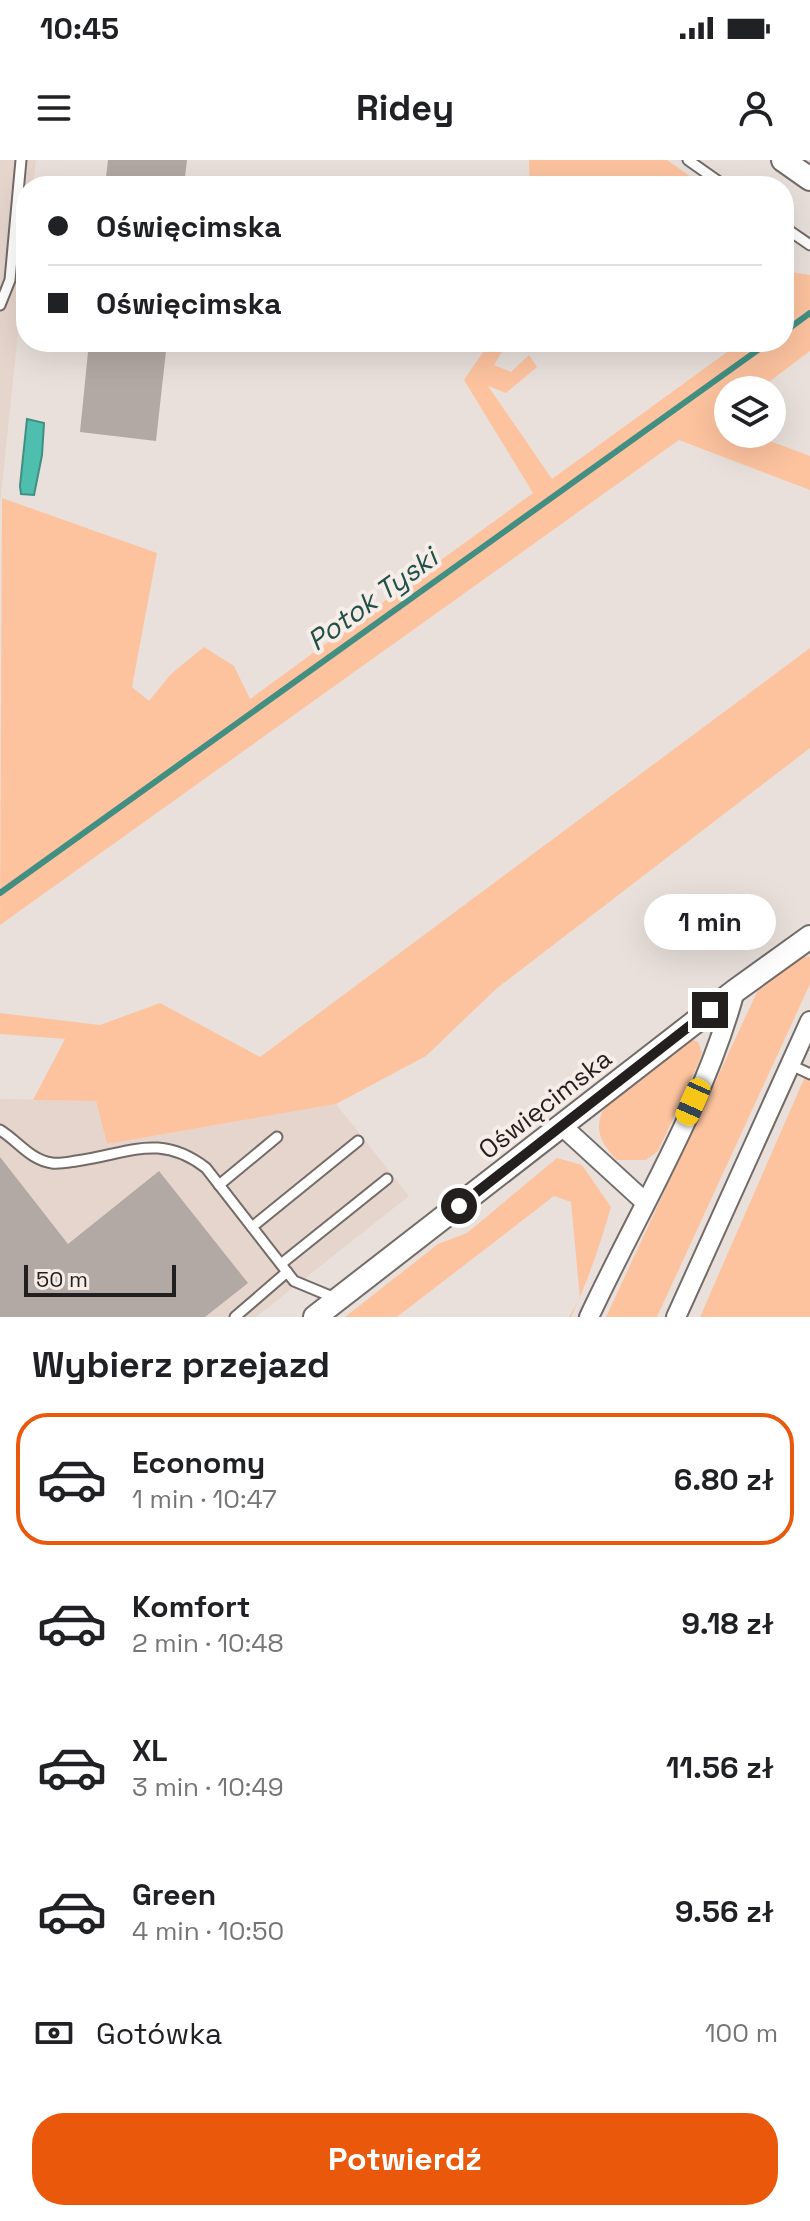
<!DOCTYPE html>
<html lang="pl">
<meta charset="utf-8">
<style>
body{margin:0;font-family:"Space Grotesk",sans-serif;background:#f2f2f2;color:#202124;height:100vh;display:flex;flex-direction:column;font-size:30px;white-space:nowrap}
*{box-sizing:border-box;margin:0}
p{font-size:26px;color:#757577}
.icon{flex:none;width:44px;height:44px;fill:none;stroke:currentColor;stroke-width:2;stroke-linecap:round;stroke-linejoin:round}
.map{position:relative;height:1157px;overflow:hidden}
.drawer{display:flex;flex-direction:column;background:#fff;flex:1}
.drawer>*{flex:none}
.hud{position:absolute;left:16px;top:16px;width:778px;height:176px;border-radius:32px;box-shadow:0 8px 32px #0002;display:grid;align-content:center;height:176px;padding:0 32px;background:#fff}
.controls{position:absolute;left:714px;top:216px;display:grid;gap:16px}
.controls a{display:grid;place-items:center;width:72px;height:72px;border-radius:50%;background:#fff;box-shadow:0 8px 32px #0002;font-size:40px}
.scale{position:absolute;left:24px;bottom:20px;width:152px;box-sizing:border-box;padding-left:8px;border:4px solid #231f1e;border-top:0;font-size:22px;line-height:28px;white-space:nowrap;color:#231f1e;-webkit-text-stroke:6px #f6ede8;paint-order:stroke}
.end{position:absolute;width:36px;height:36px;margin:-18px;border:10px solid #231f1e;background:#fff;box-shadow:0 0 0 4px #fff}
.from{border-radius:50%}
.bubble{position:absolute;height:56px;border-radius:28px;background:#fff;box-shadow:0 8px 32px #0002;font-size:26px;font-weight:700;line-height:56px;text-align:center}
.car{position:absolute;width:24px;height:48px;margin:-24px -12px;border-radius:10px;box-shadow:0 0 6px 2px #0007;background:linear-gradient(#f5c518 24%,#345 0 40%,#f5c518 0 76%,#345 0 86%,#f5c518 0)}
.hud b{display:flex;align-items:center;gap:28px;height:76px;font-size:30px}
.hud b+b{border-top:2px solid #e0e0e0}
.hud i{width:20px;height:20px;background:#202124}
ul{padding:0;list-style:none}
li{display:flex;align-items:center;gap:24px;height:132px;margin:0 16px 12px;padding:0 16px;border:4px solid transparent;border-radius:32px}
li div{flex:1}
li b{display:block;font-size:30px}
li em{font-style:normal;font-weight:700}
li.on{border-color:#ea580c}
li>.icon{width:72px;height:72px;stroke-width:1.5}
h2{padding:0 32px;font-size:36px;line-height:96px}
.pay{display:flex;align-items:center;gap:20px;height:88px;padding:0 32px;font-size:30px}
.pay p{margin-inline-start:auto}
.action{display:flex;gap:16px;margin-top:auto;padding:16px 32px}
.action a{flex:1;height:92px;border-radius:32px;background:#ea580c;color:#fff;font-size:32px;font-weight:700;line-height:92px;text-align:center}
.status{display:flex;justify-content:space-between;align-items:center;height:56px;padding:0 40px;background:#fff;direction:ltr}
.status svg{height:22px;fill:currentColor}
header{display:flex;justify-content:space-between;align-items:center;height:104px;padding:0 32px;background:#fff;font-size:36px;font-weight:700}
.map>svg:first-child{display:block}
</style>
<div class="status"><b>10:45</b><svg viewBox="0 0 49 12"><path d="M0 12V9h3v3zM5 12V6h3v6zM10 12V3h3v9zM15 12V0h3v12zM26 1h20v11H26zM47 4h2v5h-2z"/></svg></div>
<header><svg class="icon" aria-label="menu" viewBox="0 0 24 24"><path d="M4 6h16M4 12h16M4 18h16"/></svg>Ridey<svg class="icon" aria-label="person" viewBox="0 0 24 24"><circle cx="12" cy="8" r="4"/><path d="M4 21q1-7 8-7t8 7"/></svg></header>
<div class="map">
<svg width="810" height="1157" viewBox="0 0 810 1157">
<rect width="100%" height="100%" fill="#e9e0db"/>
<g fill="#e6d5cc">
<path d="M0,0H36L33,26H26V96L0,345Z"/>
<path d="M0,939L96,941L107,984L336,944L409,1036L256,1157H0Z"/>
</g>
<g fill="#fdc39f">
<path d="M529,0H667L704,26H530Z"/>
<path d="M784,88L790,112L810,115V191L758,230H728V253L717,262L728,266V274H751L810,296V330L679,280L0,765L2,338L157,393L132,527L149,541L171,514L204,487L234,506L250,539L533,333L464,220L490,182H508L494,205L511,212L529,195L537,207L506,233L488,226L552,319L741,182H784Z"/>
<path d="M810,488V588L496,829L426,896L336,944L107,984L96,941L33,940L65,879L0,874V853L100,865L160,843L260,897Z"/>
<path d="M802,796L810,797V824L657,1157H606L757,832Z"/>
<path d="M693,880L698,882L702,892L699,902L658,991L646,1000H617C601,983 593,970 604,948L684,884Z"/>
<path d="M810,905V1157H700Z"/>
<path d="M557,998L582,1005L611,1047C600,1085 588,1121 571,1157H569L580,1138L571,1042L554,1036L397,1157H345L438,1084L467,1073Z"/>
</g>
<path fill="#4ebfae" stroke="#418f83" stroke-width="2" d="M27,259L44,263L42,295L34,335L21,334L20,326Z"/>
<g fill="none" stroke-linecap="round" stroke-linejoin="round">
<g stroke="#418f83" stroke-width="6">
<path d="M784,172L810,153"/>
<path d="M0,733L769,182"/>
</g>
</g>
<g fill="#b2a9a4">
<path d="M108,0H187L184,26H105Z"/>
<path d="M89,182H167L156,281L80,272Z"/>
<path d="M0,997L68,1084L159,1011L248,1123L205,1157H0Z"/>
</g>
<g fill="none" stroke-linecap="round" stroke-linejoin="round">
<defs>
<g id="service">
<path d="M688,0L725,26"/>
<path d="M784,67L810,85"/>
<path d="M0,145L10,120L21,0"/>
<path d="M791,905L810,914"/>
<path d="M0,970C18,981 30,1000 52,1003C59,1004 69,1002 76,1001C129,994 159,972 206,1008L294,1121L335,1138"/>
<path d="M219,1025L277,977"/>
<path d="M252,1067L358,981"/>
<path d="M281,1104L387,1019"/>
<path d="M235,1157L287,1112"/>
</g>
<g id="minor">
<path d="M562,966L645,1042"/>
<path d="M589,1157C639,1050 704,945 735,831"/>
<path d="M676,1157L810,861"/>
</g>
<g id="tertiary">
<path d="M783,0L810,19"/>
<path d="M315,1157L735,831L810,777"/>
</g>
</defs>
<use href="#service" stroke="#736b67" stroke-width="13"/>
<use href="#minor" stroke="#736b67" stroke-width="22"/>
<use href="#tertiary" stroke="#736b67" stroke-width="26"/>
<use href="#service" stroke="#fff" stroke-width="9"/>
<use href="#minor" stroke="#fff" stroke-width="18"/>
<use href="#tertiary" stroke="#fff" stroke-width="22"/>
</g>
<g fill="none" stroke-linecap="round" stroke-linejoin="round">
<path stroke="#231f1e" stroke-width="10" d="M459,1046L710,850"/>
</g>
<g text-anchor="middle" dominant-baseline="central" stroke-width="8" stroke-linejoin="round" paint-order="stroke">
<g font-size="26" fill="#231f1e" stroke="#f6ede8">
<text transform="translate(545 944) rotate(-38)">Oświęcimska</text>
</g>
<g font-size="28" font-style="italic" fill="#205049" stroke="#f6ede8">
<text transform="translate(372 439) rotate(-36)">Potok Tyski</text>
</g>
</g>
</svg>
<div class="controls">
<a><svg class="icon" aria-label="layers" viewBox="0 0 24 24"><path d="M12 4l9 5-9 5-9-5zM3 14l9 5 9-5"/></svg></a>
</div>
<div class="scale">50 m</div>
<i class="end from" style="left:459px;top:1046px"></i>
<i class="end" style="left:710px;top:850px"></i>
<div class="bubble" style="left:644px;top:734px;width:132px">1 min</div>
<i class="car" style="left:693px;top:942px;rotate:204deg"></i>
<div class="hud">
<b><i class="from"></i>Oświęcimska</b>
<b><i></i>Oświęcimska</b>
</div>
</div>
<section class="drawer">
<h2>Wybierz przejazd</h2>
<ul>
<li class="on"><svg class="icon" aria-label="car" viewBox="0 0 24 24"><path d="M5 17H2v-5l4-1 3-4h7l3 4 3 1v5h-3M9 17h6M6 11h13"/><circle cx="7" cy="17" r="2"/><circle cx="17" cy="17" r="2"/></svg><div><b>Economy</b><p>1 min · 10:47</p></div><em>6.80 zł</em></li>
<li><svg class="icon" aria-label="car" viewBox="0 0 24 24"><path d="M5 17H2v-5l4-1 3-4h7l3 4 3 1v5h-3M9 17h6M6 11h13"/><circle cx="7" cy="17" r="2"/><circle cx="17" cy="17" r="2"/></svg><div><b>Komfort</b><p>2 min · 10:48</p></div><em>9.18 zł</em></li>
<li><svg class="icon" aria-label="car" viewBox="0 0 24 24"><path d="M5 17H2v-5l4-1 3-4h7l3 4 3 1v5h-3M9 17h6M6 11h13"/><circle cx="7" cy="17" r="2"/><circle cx="17" cy="17" r="2"/></svg><div><b>XL</b><p>3 min · 10:49</p></div><em>11.56 zł</em></li>
<li><svg class="icon" aria-label="car" viewBox="0 0 24 24"><path d="M5 17H2v-5l4-1 3-4h7l3 4 3 1v5h-3M9 17h6M6 11h13"/><circle cx="7" cy="17" r="2"/><circle cx="17" cy="17" r="2"/></svg><div><b>Green</b><p>4 min · 10:50</p></div><em>9.56 zł</em></li>
</ul>
<div class="pay"><svg class="icon" aria-label="cash" viewBox="0 0 24 24"><path d="M3 7h18v10H3z"/><circle cx="12" cy="12" r="2"/></svg>Gotówka<p>100 m</p></div>
<div class="action"><a>Potwierdź</a></div>
</section>
